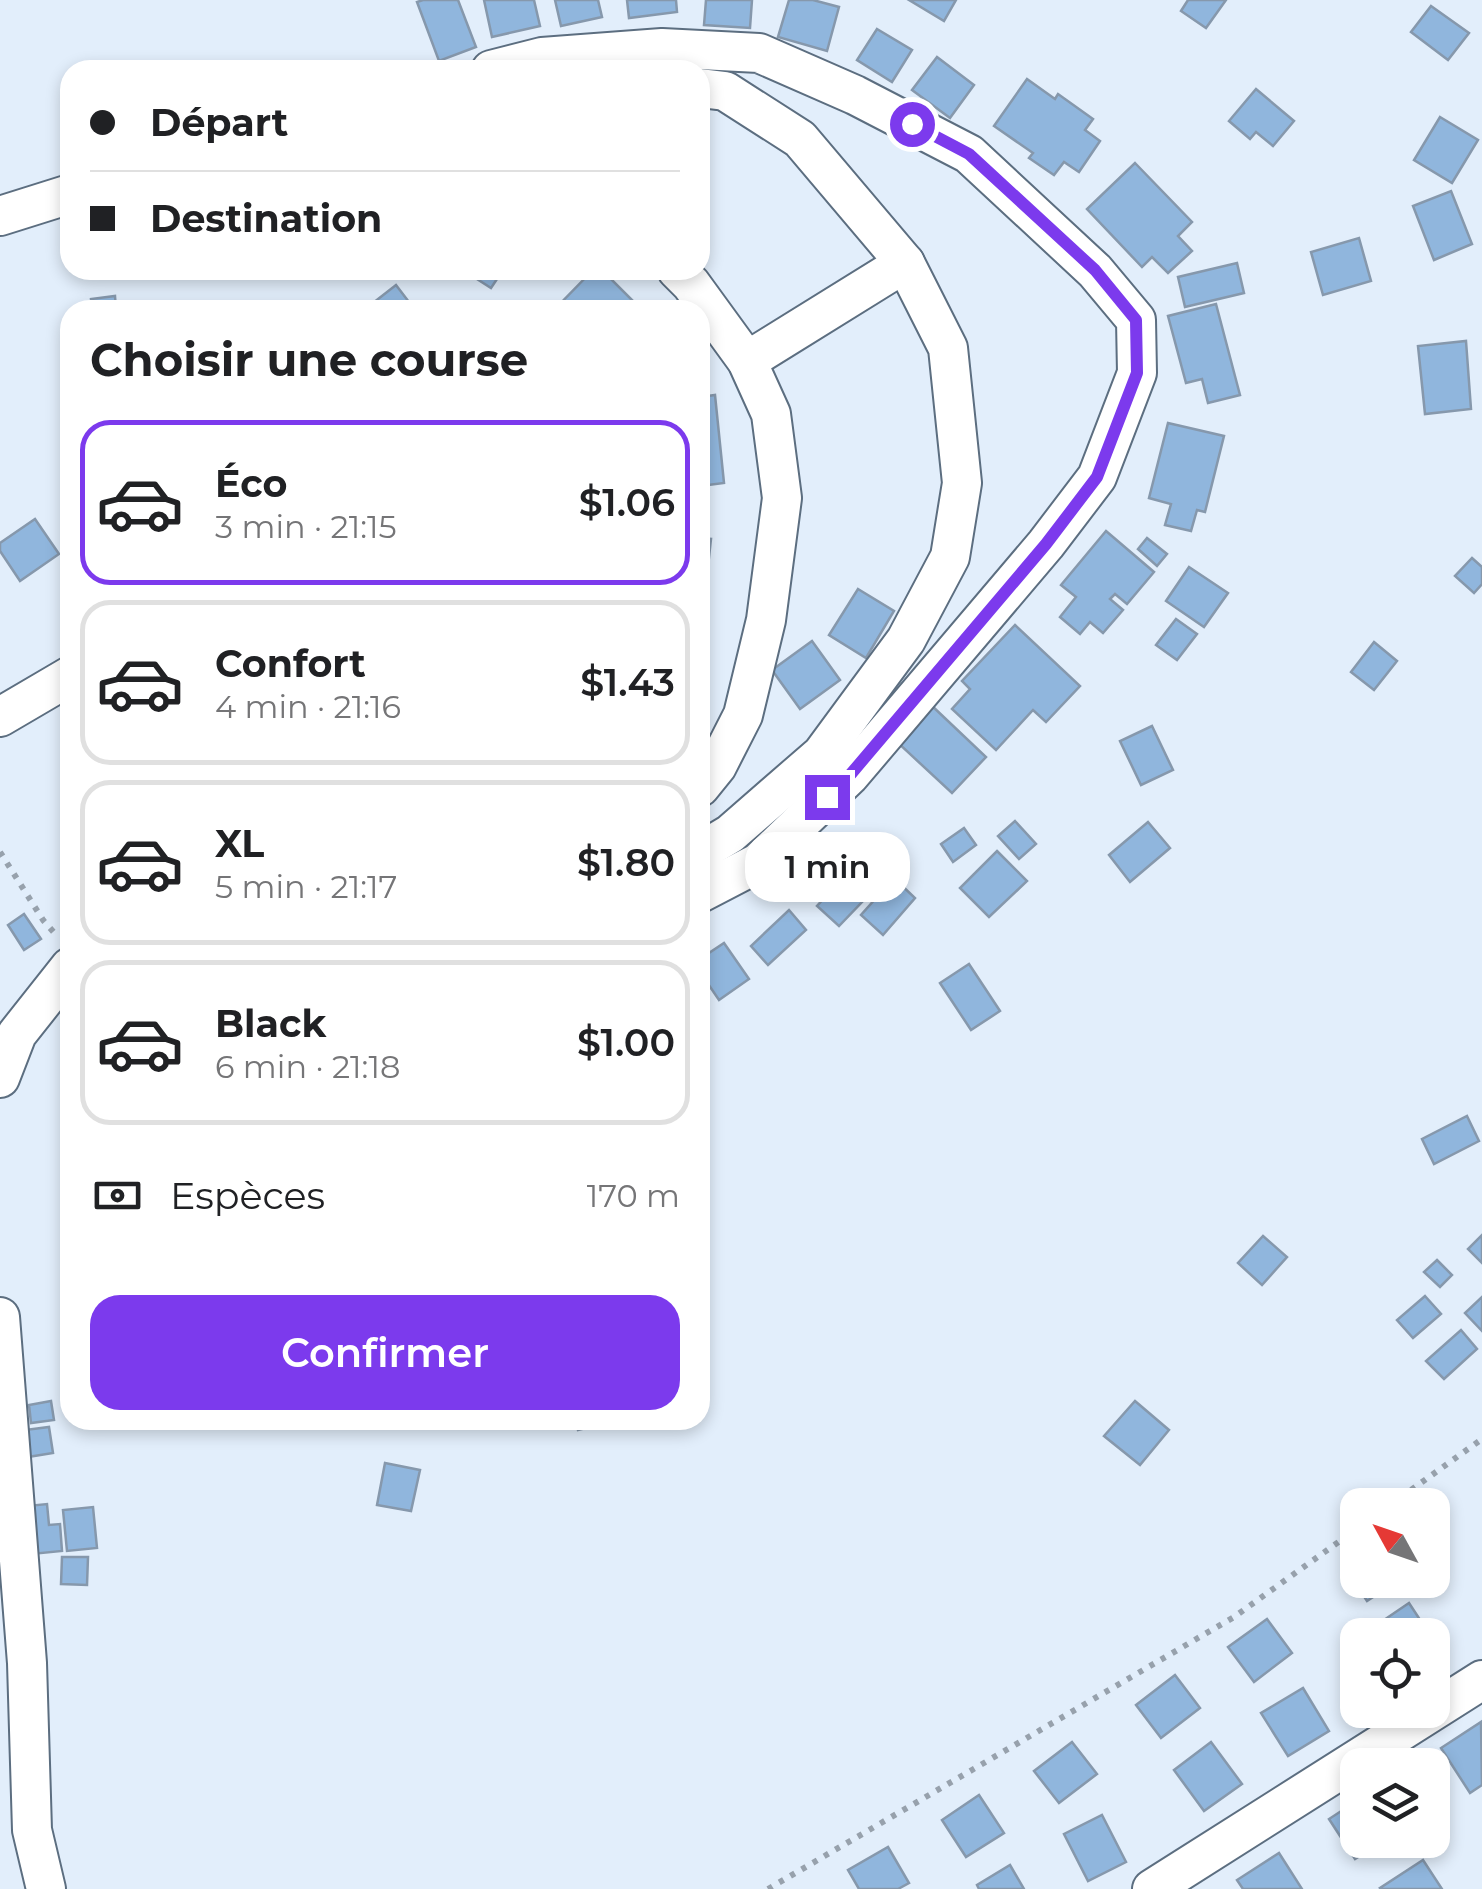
<!DOCTYPE html>
<html lang="fr">
<meta charset="utf-8">
<style>
body{margin:0;font-family:Montserrat,sans-serif;background:#f6f6f6;color:#202124;height:100vh;display:flex;flex-direction:column;font-size:38px;white-space:nowrap}
*{box-sizing:border-box;margin:0}
p{font-size:32px;color:#757577}
.icon{flex:none;width:55px;height:55px;fill:none;stroke:currentColor;stroke-width:2;stroke-linecap:round;stroke-linejoin:round}
.map{position:relative;flex:1;overflow:hidden}
.panel{position:absolute;left:60px;top:300px;width:650px;height:1130px;display:flex;flex-direction:column;background:#fff;border-radius:30px;box-shadow:0 5px 15px #0003}
.panel>*{flex:none}
.hud{position:absolute;left:60px;top:60px;width:650px;height:220px;border-radius:30px;box-shadow:0 5px 15px #0003;display:grid;align-content:center;height:220px;padding:0 30px;background:#fff}
.needle{width:65px;rotate:310deg}
.controls{position:absolute;left:1340px;top:1488px;display:grid;gap:20px}
.controls a{display:grid;place-items:center;width:110px;height:110px;border-radius:20px;background:#fff;box-shadow:0 5px 15px #0003;font-size:50px}
.end{position:absolute;width:45px;height:45px;margin:-22px;border:12px solid #7c3aed;background:#fff;box-shadow:0 0 0 5px #fff}
.from{border-radius:50%}
.bubble{position:absolute;height:70px;border-radius:30px;background:#fff;box-shadow:0 5px 15px #0003;font-size:32px;font-weight:600;line-height:70px;text-align:center}
.hud b{display:flex;align-items:center;gap:35px;height:95px;font-size:38px}
.hud b+b{border-top:2px solid #e0e0e0}
.hud i{width:25px;height:25px;background:#202124}
ul{padding:0;list-style:none}
li{display:flex;align-items:center;gap:30px;height:165px;margin:0 20px 15px;padding:0 10px;border:5px solid #e0e0e0;border-radius:30px}
li div{flex:1}
li b{display:block;font-size:38px}
li em{font-style:normal;font-weight:600}
li.current{border-color:#7c3aed}
li>.icon{width:90px;height:90px;stroke-width:1.5}
h2{padding:0 30px;font-size:45px;line-height:120px}
.pay{display:flex;align-items:center;gap:25px;height:110px;padding:0 30px;font-size:38px}
.pay p{margin-inline-start:auto}
.button{display:flex;gap:20px;margin-top:auto;padding:20px 30px}
.button a{flex:1;height:115px;border-radius:30px;background:#7c3aed;color:#fff;font-size:40px;font-weight:600;line-height:115px;text-align:center}
.map>svg:first-child{display:block}
</style>
<div class="map">
<svg width="1482" height="1889" viewBox="0 0 1482 1889">
<rect width="100%" height="100%" fill="#e2eefb"/>
<g fill="#90b6dd" stroke="#8698ac" stroke-width="2.5">
<path d="M423,0H458L476,47L439,61L417,2Z"/>
<path d="M484,0H534L540,26L492,37Z"/>
<path d="M555,0H598L602,17L561,26Z"/>
<path d="M627,0H676L677,12L629,18Z"/>
<path d="M706,0H752L750,28L704,25Z"/>
<path d="M789,0H813L839,7L827,51L778,37Z"/>
<path d="M909,0H956L944,21Z"/>
<path d="M1188,0H1226L1206,28L1181,11Z"/>
<path d="M1431,6L1469,33L1448,60L1411,32Z"/>
<path d="M877,29L912,50L892,82L857,60Z"/>
<path d="M937,57L974,85L950,118L912,90Z"/>
<path d="M1027,79L1055,99L1058,94L1093,119L1085,130L1100,141L1079,172L1064,162L1054,175L1029,158L1033,153L994,126Z"/>
<path d="M1256,89L1294,121L1273,146L1256,132L1250,139L1229,121Z"/>
<path d="M1440,117L1478,140L1452,183L1414,160Z"/>
<path d="M1135,163L1192,222L1178,236L1192,251L1168,273L1152,257L1142,267L1087,209Z"/>
<path d="M1451,191L1472,244L1434,260L1413,206Z"/>
<path d="M1359,238L1371,281L1323,295L1311,252Z"/>
<path d="M1237,263L1244,293L1185,307L1178,277Z"/>
<path d="M463,270H503L491,288Z"/>
<path d="M593,270H602L642,310H556L555,309Z"/>
<path d="M396,285L415,310H364Z"/>
<path d="M115,296L116,310H92L91,299Z"/>
<path d="M1216,304L1240,395L1208,403L1202,379L1186,383L1168,316Z"/>
<path d="M1466,341L1471,409L1425,414L1418,346Z"/>
<path d="M715,395L724,483L700,486V397Z"/>
<path d="M1168,423L1224,436L1205,512L1197,510L1191,531L1165,525L1171,504L1149,498Z"/>
<path d="M35,519L59,554L20,581L0,551V543Z"/>
<path d="M1106,531L1154,572L1127,604L1115,594L1110,599L1123,610L1103,633L1090,622L1080,634L1060,617L1076,597L1061,585Z"/>
<path d="M700,538L711,539L706,585H700Z"/>
<path d="M1147,538L1167,554L1157,566L1138,549Z"/>
<path d="M1472,558L1482,567V584L1474,593L1455,576Z"/>
<path d="M1189,567L1228,593L1204,627L1166,601Z"/>
<path d="M858,589L894,611L866,658L829,635Z"/>
<path d="M1176,619L1197,634L1177,660L1156,645Z"/>
<path d="M1015,625L1080,686L1046,722L1033,710L996,750L952,709L970,689L962,681Z"/>
<path d="M812,641L840,680L800,709L772,670Z"/>
<path d="M1374,642L1397,661L1374,690L1351,672Z"/>
<path d="M930,704L986,757L952,793L896,741Z"/>
<path d="M1152,726L1173,770L1141,785L1120,741Z"/>
<path d="M1015,821L1036,844L1019,859L998,836Z"/>
<path d="M1148,822L1170,848L1130,882L1109,855Z"/>
<path d="M964,828L976,845L953,862L941,844Z"/>
<path d="M997,851L1027,881L989,917L960,888Z"/>
<path d="M894,878L915,898L883,935L861,915Z"/>
<path d="M840,881L862,902L839,926L817,906Z"/>
<path d="M789,910L806,930L768,965L751,946Z"/>
<path d="M24,914L41,939L24,950L8,925Z"/>
<path d="M724,943L749,979L719,1000L700,972V959Z"/>
<path d="M969,964L1000,1011L971,1030L940,983Z"/>
<path d="M1467,1116L1479,1141L1434,1164L1422,1139Z"/>
<path d="M1482,1235V1263L1468,1249Z"/>
<path d="M1263,1236L1287,1257L1262,1285L1238,1263Z"/>
<path d="M1437,1260L1452,1275L1440,1287L1424,1272Z"/>
<path d="M1425,1296L1441,1314L1413,1338L1397,1320Z"/>
<path d="M1482,1297V1331L1465,1313Z"/>
<path d="M1461,1330L1477,1349L1444,1379L1426,1361Z"/>
<path d="M51,1401L54,1420L31,1423L29,1405Z"/>
<path d="M1135,1401L1169,1430L1140,1465L1104,1436Z"/>
<path d="M576,1420H601L602,1424L578,1430Z"/>
<path d="M49,1427L53,1453L28,1457L25,1430Z"/>
<path d="M385,1463L420,1470L411,1511L377,1505Z"/>
<path d="M47,1504L49,1525L60,1524L62,1551L22,1555L17,1507Z"/>
<path d="M93,1507L97,1548L67,1551L63,1510Z"/>
<path d="M62,1557H88L87,1585L61,1584Z"/>
<path d="M1358,1562V1580H1399L1367,1601L1346,1569Z"/>
<path d="M1409,1603L1430,1635H1386L1378,1624Z"/>
<path d="M1267,1619L1292,1653L1254,1682L1228,1647Z"/>
<path d="M1175,1675L1200,1708L1161,1738L1136,1705Z"/>
<path d="M1303,1688L1329,1731L1288,1756L1261,1713Z"/>
<path d="M1481,1722L1482,1785L1470,1793L1441,1748Z"/>
<path d="M1072,1742L1097,1774L1059,1803L1034,1771Z"/>
<path d="M1211,1742L1242,1784L1204,1811L1174,1770Z"/>
<path d="M979,1795L1004,1833L966,1857L942,1820Z"/>
<path d="M1358,1800V1840H1385L1355,1859L1329,1819Z"/>
<path d="M1102,1815L1126,1862L1088,1881L1064,1834Z"/>
<path d="M888,1847L909,1883L898,1889H859L848,1870Z"/>
<path d="M1279,1853L1302,1889H1243L1237,1880Z"/>
<path d="M1423,1860L1442,1889H1381L1380,1888Z"/>
<path d="M1010,1865L1024,1889H979L977,1885Z"/>
</g>
<g fill="none" stroke-linecap="round" stroke-linejoin="round">
<defs>
<g id="minor">
<path d="M491,70L542,57L662,48L759,53L855,95L969,154L1095,271L1136,320L1137,373L1097,477L1046,544L850,775L758,863L700,893"/>
<path d="M700,88L725,91L800,139L905,263L948,348L962,483L950,557L906,640L822,754L730,834L700,852"/>
<path d="M0,216L70,194"/>
<path d="M677,270L691,284L747,361L771,414L782,498L766,620L743,715L717,766L700,787"/>
<path d="M747,361L905,263"/>
<path d="M0,717L70,676"/>
<path d="M0,1078L17,1034L70,967"/>
<path d="M0,1317L27,1663L32,1830L46,1889"/>
<path d="M1152,1889L1482,1680"/>
</g>
</defs>
<use href="#minor" stroke="#5c6e80" stroke-width="42"/>
<g stroke="#97a1ac" stroke-width="6" stroke-dasharray="5 8" stroke-linecap="butt">
<path d="M0,852L43,920L58,937"/>
<path d="M1390,1505L1482,1439"/>
<path d="M768,1889L1234,1617L1358,1528"/>
</g>
<use href="#minor" stroke="#fff" stroke-width="38"/>
</g>
<g fill="none" stroke-linecap="round" stroke-linejoin="round">
<path stroke="#7c3aed" stroke-width="12" d="M827,797L850,775L1046,544L1097,477L1137,373L1136,320L1095,270L969,154L912,124"/>
</g>
</svg>
<div class="controls">
<a><svg class="needle" viewBox="-14 -14 28 28"><path d="M0-13l5 13h-10z" fill="#e53935"/><path d="M0 13l5-13h-10z" fill="#757577"/></svg></a>
<a><svg class="icon" aria-label="locate" viewBox="0 0 24 24"><circle cx="12" cy="12" r="6"/><path d="M12 2v4M12 18v4M2 12h4M18 12h4"/></svg></a>
<a><svg class="icon" aria-label="layers" viewBox="0 0 24 24"><path d="M12 4l9 5-9 5-9-5zM3 14l9 5 9-5"/></svg></a>
</div>
<i class="end from" style="left:912px;top:124px"></i>
<i class="end" style="left:827px;top:797px"></i>
<div class="bubble" style="left:745px;top:832px;width:165px">1 min</div>
<div class="hud">
<b><i class="from"></i>Départ</b>
<b><i></i>Destination</b>
</div>
<section class="panel">
<h2>Choisir une course</h2>
<ul>
<li class="current"><svg class="icon" aria-label="car" viewBox="0 0 24 24"><path d="M5 17H2v-5l4-1 3-4h7l3 4 3 1v5h-3M9 17h6M6 11h13"/><circle cx="7" cy="17" r="2"/><circle cx="17" cy="17" r="2"/></svg><div><b>Éco</b><p>3 min · 21:15</p></div><em>$1.06</em></li>
<li><svg class="icon" aria-label="car" viewBox="0 0 24 24"><path d="M5 17H2v-5l4-1 3-4h7l3 4 3 1v5h-3M9 17h6M6 11h13"/><circle cx="7" cy="17" r="2"/><circle cx="17" cy="17" r="2"/></svg><div><b>Confort</b><p>4 min · 21:16</p></div><em>$1.43</em></li>
<li><svg class="icon" aria-label="car" viewBox="0 0 24 24"><path d="M5 17H2v-5l4-1 3-4h7l3 4 3 1v5h-3M9 17h6M6 11h13"/><circle cx="7" cy="17" r="2"/><circle cx="17" cy="17" r="2"/></svg><div><b>XL</b><p>5 min · 21:17</p></div><em>$1.80</em></li>
<li><svg class="icon" aria-label="car" viewBox="0 0 24 24"><path d="M5 17H2v-5l4-1 3-4h7l3 4 3 1v5h-3M9 17h6M6 11h13"/><circle cx="7" cy="17" r="2"/><circle cx="17" cy="17" r="2"/></svg><div><b>Black</b><p>6 min · 21:18</p></div><em>$1.00</em></li>
</ul>
<div class="pay"><svg class="icon" aria-label="cash" viewBox="0 0 24 24"><path d="M3 7h18v10H3z"/><circle cx="12" cy="12" r="2"/></svg>Espèces<p>170 m</p></div>
<div class="button"><a>Confirmer</a></div>
</section>
</div>
